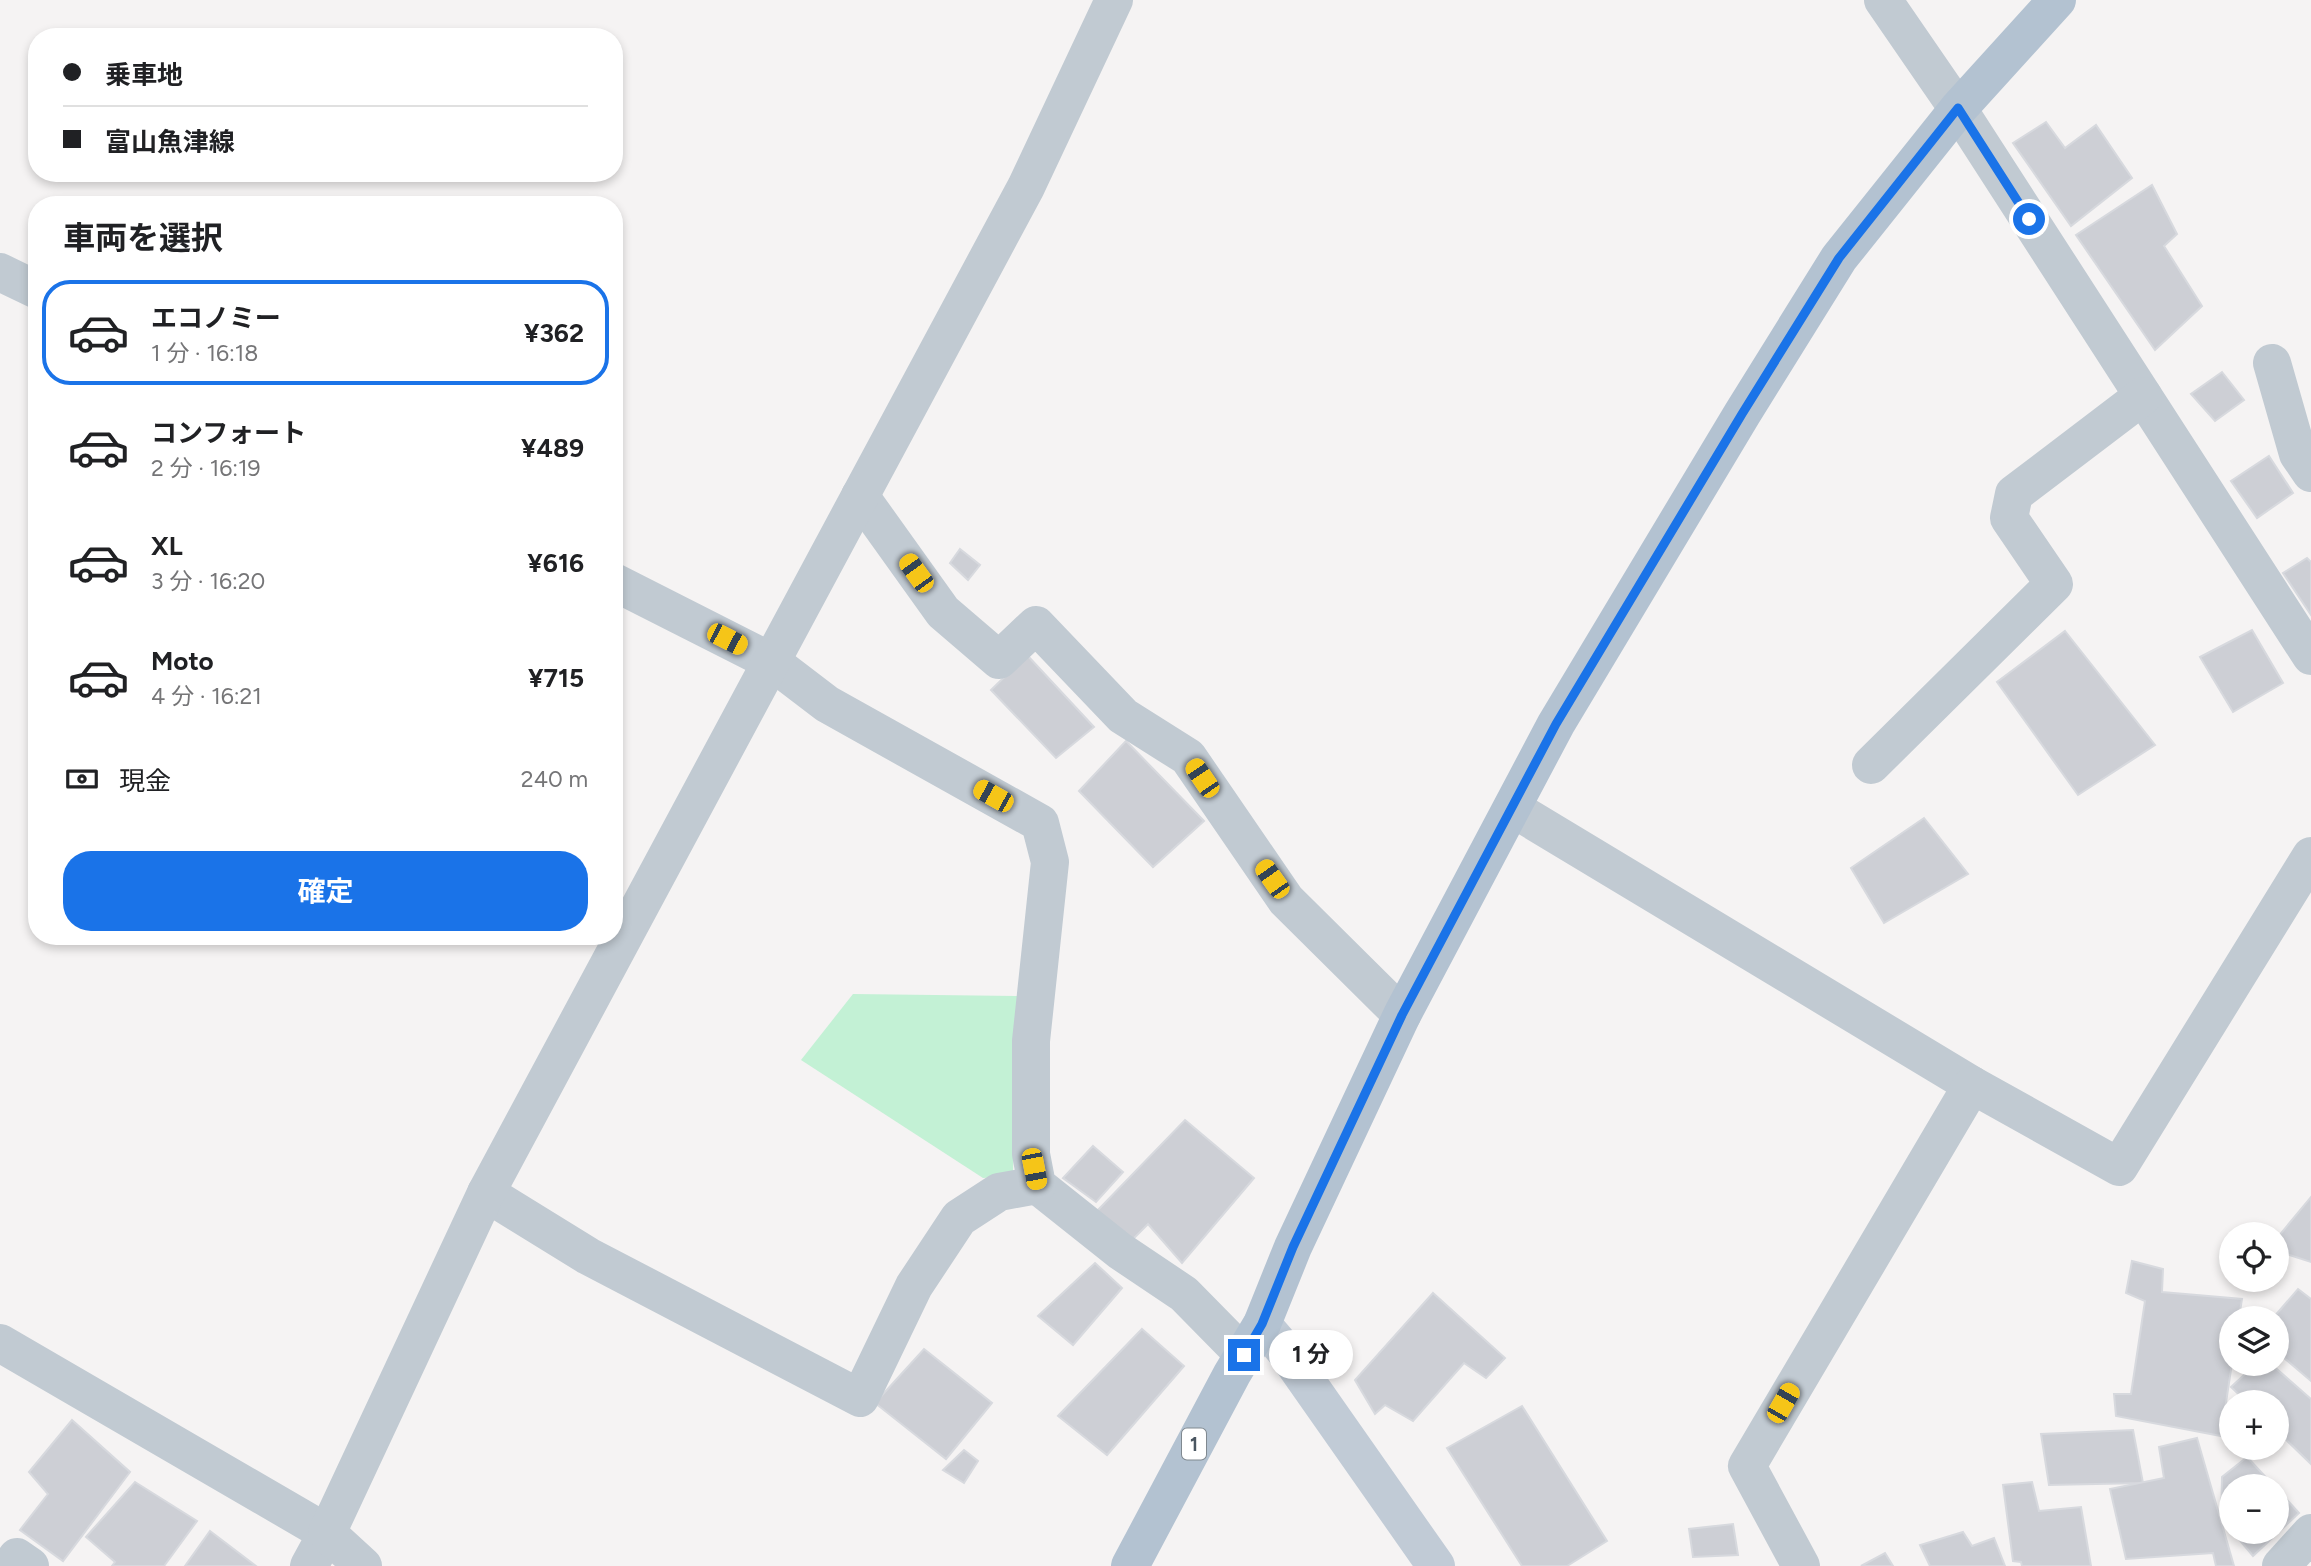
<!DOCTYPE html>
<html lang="ja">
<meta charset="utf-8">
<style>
body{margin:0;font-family:Figtree,"Noto Sans JP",sans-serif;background:#f6f6f6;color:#202124;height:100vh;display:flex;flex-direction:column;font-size:26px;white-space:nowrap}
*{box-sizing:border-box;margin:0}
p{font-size:23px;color:#757577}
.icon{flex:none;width:38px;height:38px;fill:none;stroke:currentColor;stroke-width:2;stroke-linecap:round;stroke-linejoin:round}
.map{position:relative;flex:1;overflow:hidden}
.details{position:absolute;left:28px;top:196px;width:595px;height:749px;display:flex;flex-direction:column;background:#fff;border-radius:28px;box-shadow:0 4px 10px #0003}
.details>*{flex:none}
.guide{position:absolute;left:28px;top:28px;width:595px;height:154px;border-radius:28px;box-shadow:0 4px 10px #0003;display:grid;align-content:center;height:154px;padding:0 35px;background:#fff}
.fabs{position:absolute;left:2219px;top:1222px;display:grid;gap:14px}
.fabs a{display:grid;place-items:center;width:70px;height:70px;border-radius:50%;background:#fff;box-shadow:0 4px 10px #0003;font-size:35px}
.end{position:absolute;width:32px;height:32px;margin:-16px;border:9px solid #1a73e8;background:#fff;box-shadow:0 0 0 4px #fff}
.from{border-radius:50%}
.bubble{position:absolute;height:49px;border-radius:24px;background:#fff;box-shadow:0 4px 10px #0003;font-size:23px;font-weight:700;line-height:49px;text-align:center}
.car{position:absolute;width:21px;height:42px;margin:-21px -10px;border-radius:9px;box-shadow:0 0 5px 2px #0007;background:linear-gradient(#f5c518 24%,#345 0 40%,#f5c518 0 76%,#345 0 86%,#f5c518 0)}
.guide b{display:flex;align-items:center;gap:24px;height:66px;font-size:26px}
.guide b+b{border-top:2px solid #e0e0e0}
.guide i{width:18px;height:18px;background:#202124}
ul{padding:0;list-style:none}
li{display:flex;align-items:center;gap:21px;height:105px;margin:0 14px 10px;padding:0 21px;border:4px solid transparent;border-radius:28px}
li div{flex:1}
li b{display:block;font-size:26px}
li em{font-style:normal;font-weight:700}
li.current{border-color:#1a73e8}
li>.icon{width:63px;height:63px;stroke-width:1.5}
h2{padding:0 35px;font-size:32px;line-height:84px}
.pay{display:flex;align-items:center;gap:18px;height:77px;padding:0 35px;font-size:26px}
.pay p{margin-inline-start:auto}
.primary-button{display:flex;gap:14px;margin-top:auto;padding:14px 35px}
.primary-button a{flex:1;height:80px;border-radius:28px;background:#1a73e8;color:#fff;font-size:28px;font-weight:700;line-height:80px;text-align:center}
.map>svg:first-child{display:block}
</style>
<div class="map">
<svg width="2311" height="1566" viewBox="0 0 2311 1566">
<rect width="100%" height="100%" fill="#f5f3f3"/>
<path fill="#c3f1d5" d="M853,994L1017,996L1013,1176L983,1178L801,1060Z"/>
<g fill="#cdcfd5" stroke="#d7d9de" stroke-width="2">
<path d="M2046,122L2065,148L2096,125L2132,178L2071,226L2013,143Z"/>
<path d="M2152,185L2177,234L2164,246L2202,306L2155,350L2076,235Z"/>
<path d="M2222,372L2244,400L2215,421L2191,394Z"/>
<path d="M2269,456L2293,493L2257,518L2231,481Z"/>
<path d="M960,549L980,565L968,580L950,563Z"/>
<path d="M2307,558L2311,562V615L2283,573Z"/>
<path d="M2252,630L2283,683L2233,712L2200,657Z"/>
<path d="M2065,631L2155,745L2078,795L1997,682Z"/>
<path d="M1027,655L1094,727L1056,758L991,690Z"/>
<path d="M1126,741L1204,821L1153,867L1079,791Z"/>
<path d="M1924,818L1968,874L1884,923L1851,868Z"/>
<path d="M1185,1120L1254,1178L1182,1263L1148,1224L1129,1243L1097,1211Z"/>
<path d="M1093,1146L1123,1172L1096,1202L1063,1178Z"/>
<path d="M2311,1197V1262L2277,1251V1238Z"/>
<path d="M2132,1261L2163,1269L2162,1292L2242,1299L2239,1318H2231L2232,1363L2221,1436L2116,1416L2114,1394H2131L2145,1301L2126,1293Z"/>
<path d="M1095,1263L1122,1288L1073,1345L1038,1316Z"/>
<path d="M2298,1289L2311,1299V1381L2277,1352V1318H2273Z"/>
<path d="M1433,1293L1505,1358L1486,1378L1464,1363L1413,1421L1385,1405L1375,1414L1355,1380Z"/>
<path d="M1142,1329L1184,1366L1107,1455L1058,1416Z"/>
<path d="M924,1349L992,1403L946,1459L875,1403Z"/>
<path d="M2257,1363H2270L2311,1399V1464L2277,1431V1402H2247L2231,1387Z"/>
<path d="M1522,1406L1607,1541L1567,1566H1522L1447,1448Z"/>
<path d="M72,1420L130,1472L63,1561L20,1530L48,1494L29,1472Z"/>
<path d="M2133,1430L2143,1483L2049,1485L2041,1434Z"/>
<path d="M2197,1438L2234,1566H2216L2213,1553L2126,1559L2110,1489L2164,1478L2159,1447Z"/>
<path d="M964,1450L978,1461L964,1483L943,1470Z"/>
<path d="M2247,1457L2274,1486H2231V1530L2221,1518L2222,1477Z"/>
<path d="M135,1482L197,1521L164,1566H112L115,1562L86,1537Z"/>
<path d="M2032,1482L2039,1511L2081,1507L2091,1566H2022L2021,1562L2013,1561L2003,1485Z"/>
<path d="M2277,1489L2299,1513L2253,1556L2232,1531H2277Z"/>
<path d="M1733,1524L1738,1555L1693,1557L1689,1529Z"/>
<path d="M210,1531L256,1566H185Z"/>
<path d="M1963,1532L1972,1546L1994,1538L2005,1566H1930L1920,1545Z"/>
<path d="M1885,1553L1893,1566H1861Z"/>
</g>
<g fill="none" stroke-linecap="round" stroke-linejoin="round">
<g stroke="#c1cad2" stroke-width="38">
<path d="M1883,0L1958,109L2311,656"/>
<path d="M0,272L37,290"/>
<path d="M2272,363L2298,454L2311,473"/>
<path d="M860,496L943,612L999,660L1036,625L1123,716L1188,757L1286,900L1402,1015"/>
<path d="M614,582L772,662L827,704L1040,823L1050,862L1031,1041V1154L1037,1185L1120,1251L1184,1294L1244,1355"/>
<path d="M1871,765L2054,584L2009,518L2014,494L2143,396"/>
<path d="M1512,808L1972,1085"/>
<path d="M486,1193L588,1256L860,1398L914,1286L959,1218L999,1192L1037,1185"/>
<path d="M0,1343L327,1533L309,1566"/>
<path d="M10,1566L17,1557L30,1566"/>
<path d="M363,1566L327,1533L486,1193L1026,187L1114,0"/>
<path d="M1801,1566L1747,1466L1972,1085L2119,1167L2311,856"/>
<path d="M2281,1566L2311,1533"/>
</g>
<path stroke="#c1cbd6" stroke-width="38" d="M1262,1324L1286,1352L1436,1566"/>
<path stroke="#b3c2d1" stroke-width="38" d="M1130,1566L1232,1374L1262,1324L1293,1247L1402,1015L1556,724L1742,414L1839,258L1958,109L2057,0"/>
</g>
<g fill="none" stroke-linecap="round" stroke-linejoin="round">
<path stroke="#1a73e8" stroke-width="9" d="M1244,1355L1262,1324L1293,1247L1402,1015L1556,724L1742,414L1839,258L1958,108L2029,219"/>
</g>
<g text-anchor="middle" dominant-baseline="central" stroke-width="5" stroke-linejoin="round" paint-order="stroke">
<rect fill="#fff" stroke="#808990" stroke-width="2" x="1182" y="1428.5" width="24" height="31" rx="5"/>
<g font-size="19" font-weight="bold" fill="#4a5661">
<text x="1194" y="1444">1</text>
</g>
</g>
</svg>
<div class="fabs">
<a><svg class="icon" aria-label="locate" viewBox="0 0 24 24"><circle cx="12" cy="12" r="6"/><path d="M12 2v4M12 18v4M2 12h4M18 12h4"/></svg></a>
<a><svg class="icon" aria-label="layers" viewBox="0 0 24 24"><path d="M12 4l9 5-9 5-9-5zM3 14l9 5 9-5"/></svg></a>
<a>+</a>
<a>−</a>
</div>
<i class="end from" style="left:2029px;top:219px"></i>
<i class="end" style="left:1244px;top:1355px"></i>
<div class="bubble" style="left:1269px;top:1330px;width:84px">1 分</div>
<i class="car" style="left:916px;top:573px;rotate:324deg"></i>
<i class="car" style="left:727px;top:639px;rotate:117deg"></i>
<i class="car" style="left:1202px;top:778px;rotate:326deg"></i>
<i class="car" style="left:993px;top:796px;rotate:299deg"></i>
<i class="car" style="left:1272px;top:879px;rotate:325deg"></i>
<i class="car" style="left:1034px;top:1169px;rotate:169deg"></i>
<i class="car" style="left:1783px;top:1403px;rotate:30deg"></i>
<div class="guide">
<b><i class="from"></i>乗車地</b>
<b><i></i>富山魚津線</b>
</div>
<section class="details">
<h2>車両を選択</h2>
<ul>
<li class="current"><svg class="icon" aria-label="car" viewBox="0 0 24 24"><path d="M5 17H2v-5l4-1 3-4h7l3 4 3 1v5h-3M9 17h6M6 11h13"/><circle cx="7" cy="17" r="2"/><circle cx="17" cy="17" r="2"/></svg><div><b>エコノミー</b><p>1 分 · 16:18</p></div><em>¥362</em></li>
<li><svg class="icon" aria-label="car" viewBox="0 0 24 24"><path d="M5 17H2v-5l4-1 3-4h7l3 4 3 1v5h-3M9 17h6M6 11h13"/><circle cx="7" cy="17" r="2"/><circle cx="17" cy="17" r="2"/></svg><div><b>コンフォート</b><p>2 分 · 16:19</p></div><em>¥489</em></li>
<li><svg class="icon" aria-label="car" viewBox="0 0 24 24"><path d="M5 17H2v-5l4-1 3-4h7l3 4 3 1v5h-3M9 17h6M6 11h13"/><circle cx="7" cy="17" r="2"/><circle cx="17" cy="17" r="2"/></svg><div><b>XL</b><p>3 分 · 16:20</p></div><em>¥616</em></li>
<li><svg class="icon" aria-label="car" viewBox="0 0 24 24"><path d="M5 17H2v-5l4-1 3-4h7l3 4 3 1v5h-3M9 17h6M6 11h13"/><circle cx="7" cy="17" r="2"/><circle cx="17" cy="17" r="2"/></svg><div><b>Moto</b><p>4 分 · 16:21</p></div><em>¥715</em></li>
</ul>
<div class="pay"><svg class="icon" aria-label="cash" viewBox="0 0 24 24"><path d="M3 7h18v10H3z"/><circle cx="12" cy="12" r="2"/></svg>現金<p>240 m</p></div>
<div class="primary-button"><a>確定</a></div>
</section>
</div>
